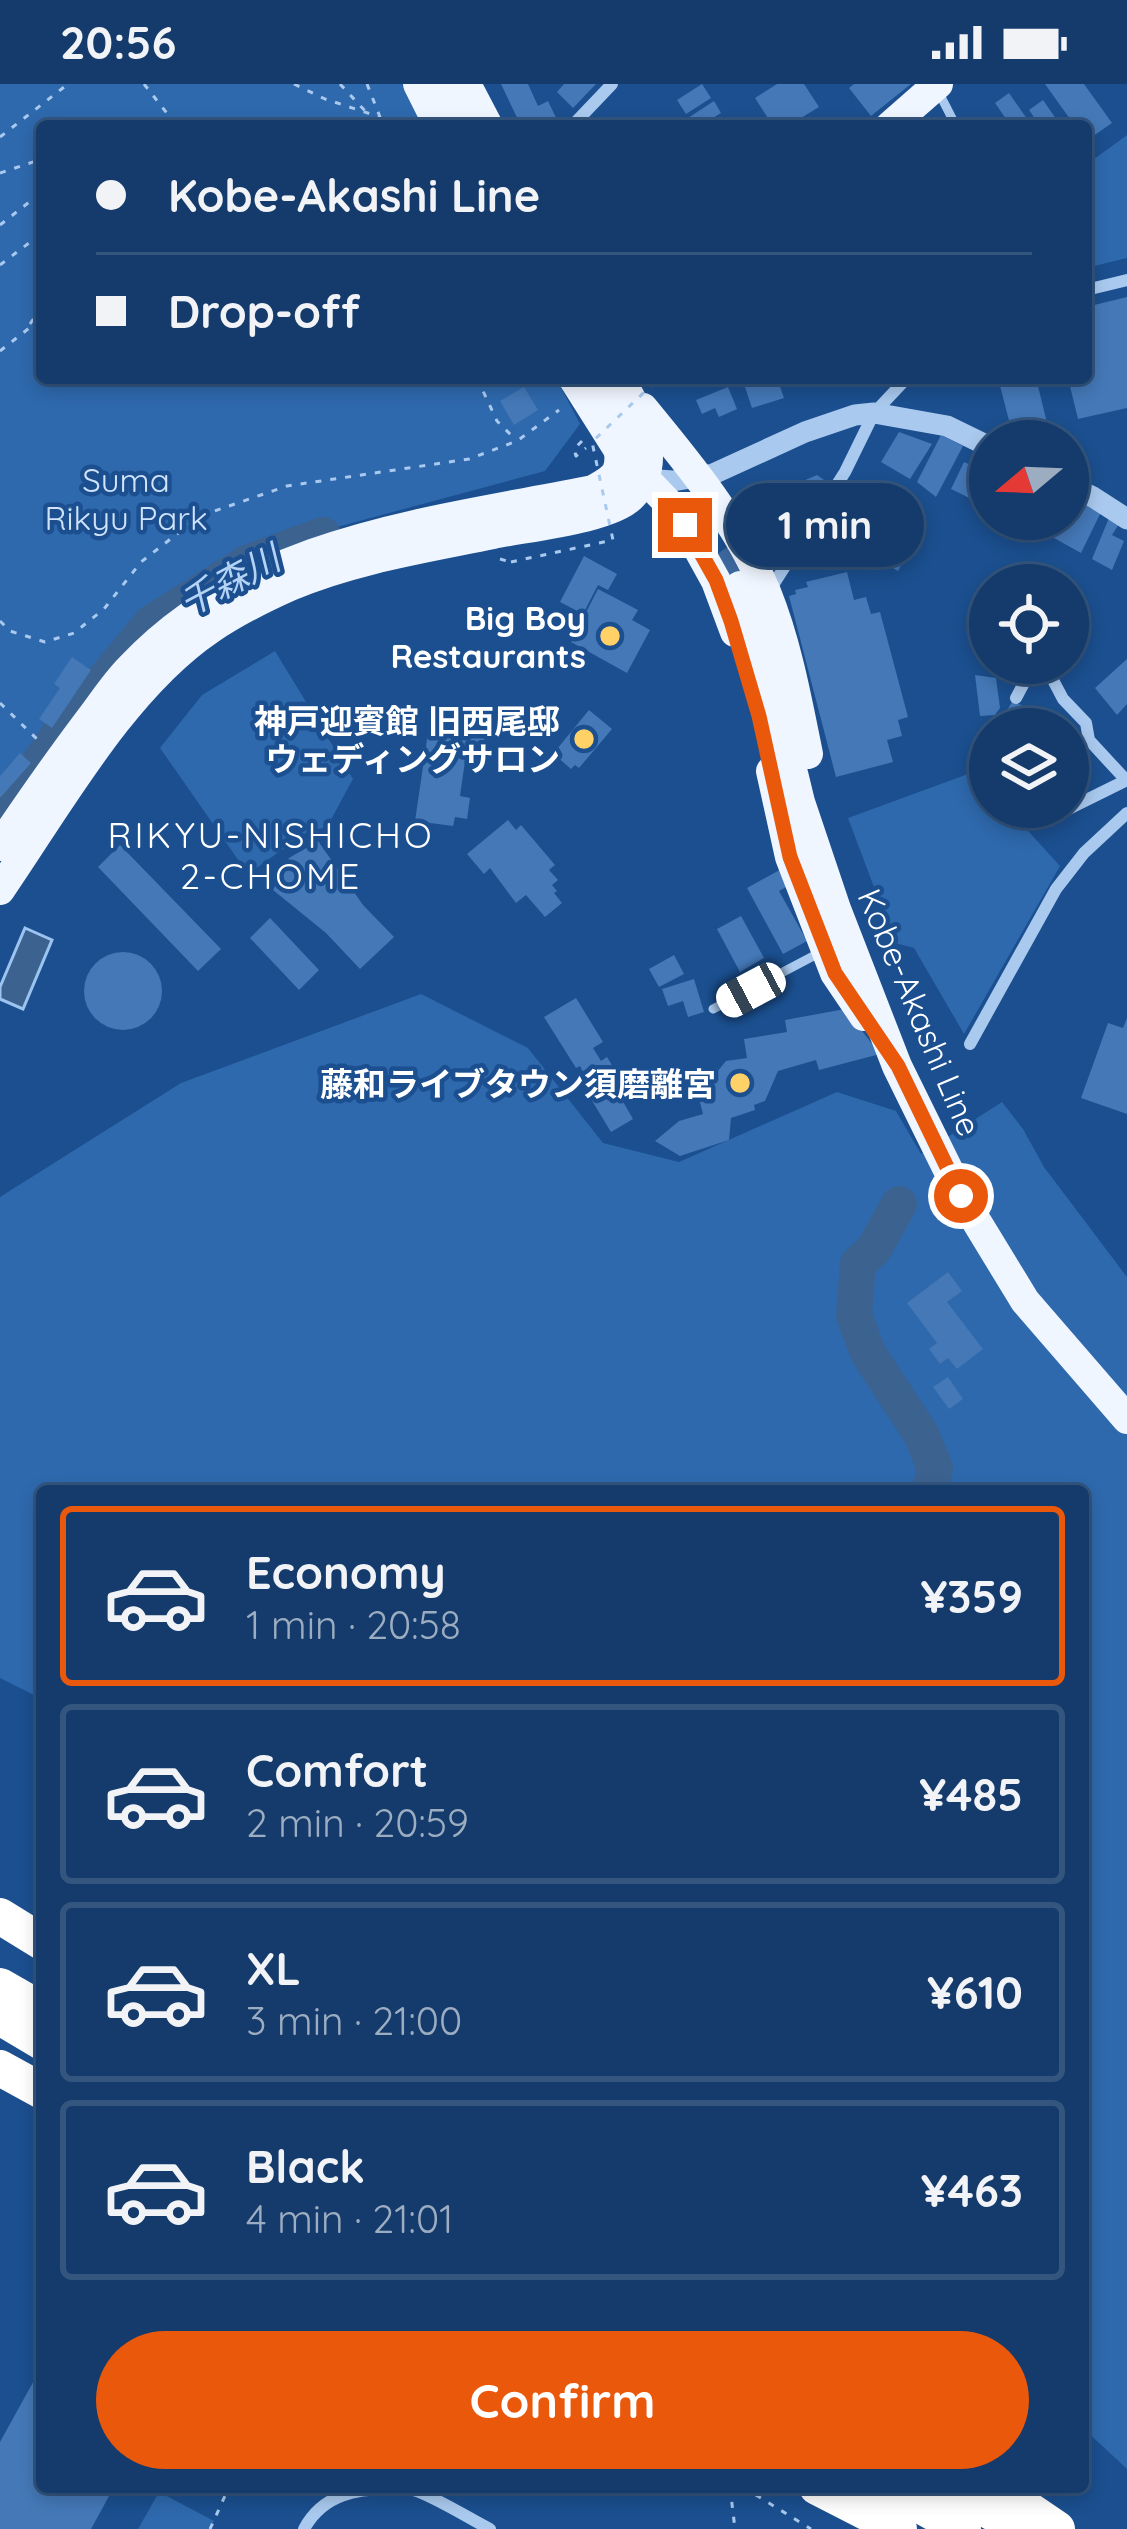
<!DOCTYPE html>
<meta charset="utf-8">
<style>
body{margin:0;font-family:Quicksand,"Noto Sans JP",sans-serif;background:#214673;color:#f1f3f6;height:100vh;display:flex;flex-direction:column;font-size:45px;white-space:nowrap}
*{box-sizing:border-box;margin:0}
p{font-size:39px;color:#9dadc1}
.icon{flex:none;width:66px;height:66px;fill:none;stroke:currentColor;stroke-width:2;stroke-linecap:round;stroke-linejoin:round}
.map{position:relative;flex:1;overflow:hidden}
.details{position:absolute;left:36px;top:1401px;width:1053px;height:1008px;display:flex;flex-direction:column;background:#143b6b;border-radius:12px;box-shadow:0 6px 18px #0003,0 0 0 3px #33557e}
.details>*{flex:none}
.hud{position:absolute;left:36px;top:36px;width:1056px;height:264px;border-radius:12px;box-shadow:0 6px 18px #0003,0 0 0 3px #33557e;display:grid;align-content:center;height:264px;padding:0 60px;background:#143b6b}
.needle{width:78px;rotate:251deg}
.buttons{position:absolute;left:969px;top:336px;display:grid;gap:24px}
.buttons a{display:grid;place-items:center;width:120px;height:120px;border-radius:50%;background:#143b6b;box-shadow:0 6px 18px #0003,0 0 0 3px #33557e;font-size:60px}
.end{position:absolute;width:54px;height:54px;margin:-27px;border:15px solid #ea580c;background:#fff;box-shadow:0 0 0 6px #fff}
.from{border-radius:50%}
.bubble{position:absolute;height:84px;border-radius:42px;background:#143b6b;box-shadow:0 6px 18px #0003,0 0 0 3px #33557e;font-size:39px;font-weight:800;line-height:84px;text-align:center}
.car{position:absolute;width:36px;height:72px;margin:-36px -18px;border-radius:15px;box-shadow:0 0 9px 3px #0007;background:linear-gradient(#fff 24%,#345 0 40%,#fff 0 76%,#345 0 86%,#fff 0)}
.hud b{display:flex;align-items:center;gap:42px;height:114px;font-size:45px}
.hud b+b{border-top:3px solid #33557e}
.hud i{width:30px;height:30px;background:#f1f3f6}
ul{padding:21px 0 0;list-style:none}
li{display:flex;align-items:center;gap:36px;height:180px;margin:0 24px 18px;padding:0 36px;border:6px solid #33557e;border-radius:12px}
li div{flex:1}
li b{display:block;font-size:45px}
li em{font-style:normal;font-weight:800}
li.current{border-color:#ea580c}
li>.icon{width:108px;height:108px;stroke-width:1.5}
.button{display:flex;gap:24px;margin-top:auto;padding:24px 60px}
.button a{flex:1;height:138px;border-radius:72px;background:#ea580c;color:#fff;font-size:48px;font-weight:800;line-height:138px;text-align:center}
.status{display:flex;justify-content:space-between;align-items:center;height:84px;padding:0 60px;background:#143b6b;direction:ltr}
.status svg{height:33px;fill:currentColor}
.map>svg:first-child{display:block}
</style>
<div class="status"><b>20:56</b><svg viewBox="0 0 49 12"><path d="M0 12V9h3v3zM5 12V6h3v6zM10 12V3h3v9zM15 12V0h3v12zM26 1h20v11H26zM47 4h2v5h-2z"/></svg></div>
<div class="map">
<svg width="1127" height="2445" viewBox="0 0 1127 2445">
<rect width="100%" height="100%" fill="#1b4f8f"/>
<g fill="#2e69ad">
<path d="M0,0H402L424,42H42V294H556L580,340L545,387L326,446L224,491L154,544L0,744Z"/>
<path d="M1127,51V174L1086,184V128L1091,123L1086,114V81Z"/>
<path d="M275,567L353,695L327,743L307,748L248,790L160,664L202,611Z"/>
<path d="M968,690L990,691V723H1046L1020,738L1060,782L964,950L914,864L895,859L848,734Z"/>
<path d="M421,910L528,964L603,1059L679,1078L837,1008L896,1027L921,1070L1002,1018L1023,1045L1044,1083L1127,1193V2385L1083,2344V1407H42V1615L0,1594V1113L181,999Z"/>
<path d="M159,2408L214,2437L210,2445H138Z"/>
</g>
<path fill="#3c6290" stroke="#9cc4f0" stroke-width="3" d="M25,844L52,856L23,925L0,915V903Z"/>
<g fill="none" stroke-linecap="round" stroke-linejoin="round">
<g stroke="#3c6290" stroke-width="36">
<path d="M0,733L58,652L151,539L247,479L323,451"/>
<path d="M899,1120L874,1165L858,1180L854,1231L868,1269L921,1350L935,1384L930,1407"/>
</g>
</g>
<g fill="#4478b7">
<path d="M501,0H528L538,22L548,17L560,42H521Z"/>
<path d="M564,0H596L573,24L557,8Z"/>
<path d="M702,0L711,14L686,30L677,16Z"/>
<path d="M777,0H804L819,23L788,42H773L755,14Z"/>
<path d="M854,0H911L871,32L849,4Z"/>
<path d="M1045,0H1084L1112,39L1086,57V42H1075Z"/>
<path d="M1009,9L1032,42H1011L995,19Z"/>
<path d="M1043,16L1061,42H1040L1029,26Z"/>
<path d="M714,17L721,29L700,42H693L688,34Z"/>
<path d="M1127,213V324L1078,335L1068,294H1086V223Z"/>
<path d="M772,294H777L784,314L752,324L745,303Z"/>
<path d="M998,294H1036L1048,343L1013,352Z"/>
<path d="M524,303L538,326L514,341L500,317Z"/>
<path d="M728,303L737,325L719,333L715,324L702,330L696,316Z"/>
<path d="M899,348L932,360L910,395L881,378Z"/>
<path d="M941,351L963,362L936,413L917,398Z"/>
<path d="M964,378L990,390V424L951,405Z"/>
<path d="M817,391L827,398L790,462L783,464L749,444L768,412Z"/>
<path d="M1080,415L1102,426L1081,469L1054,454L1064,436L1071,440Z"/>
<path d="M851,431L910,465L898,487L838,452Z"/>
<path d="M1109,434L1119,440L1112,451L1124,457L1112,486L1092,475Z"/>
<path d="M584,472L617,490L608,506L598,501L583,530L560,518Z"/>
<path d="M847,488L854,516L866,513L871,530L880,528L908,633L898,636L902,652L887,656L893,678L836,693L789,512L796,510L795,506L808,503L806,498Z"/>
<path d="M598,505L638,526L632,536L650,546L627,589L571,558Z"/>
<path d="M72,573L91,586L52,644L39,635L60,604L54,600Z"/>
<path d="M1127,575V620L1117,631L1095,604Z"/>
<path d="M975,591L996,594L1000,624L995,631L980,632Z"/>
<path d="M1012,618L1040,627L1029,645H1009L999,639Z"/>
<path d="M589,626L612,645L579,684L575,681L571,685L556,672L560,667L557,665Z"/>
<path d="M430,635L490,644L487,668L481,667L479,679L465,677L460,712L470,714L467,735L455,733L453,742L415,737Z"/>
<path d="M20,669L31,679L0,714V692Z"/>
<path d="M508,736L516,746L521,741L555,781L549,786L558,796L552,801L557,807L554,809L562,819L545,833L526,811L516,819L490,784L484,790L467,770Z"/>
<path d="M318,757L363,821L394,853L360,885L326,849L273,806L289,774Z"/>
<path d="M120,761L221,865L198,887L98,783Z"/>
<path d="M785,783L793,799L779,807L807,857L783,870L747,804Z"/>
<path d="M741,832L764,874L740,888L717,845Z"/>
<path d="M270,834L319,886L299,906L250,854Z"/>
<circle cx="123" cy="907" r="39"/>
<path d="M674,871L684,890L659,903L649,885Z"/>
<path d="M694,895L704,928L688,933L683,917L668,922L662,905Z"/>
<path d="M576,914L603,958L593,964L601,977L607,973L630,1011L622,1016L633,1035L611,1048L577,992L583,988L580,982L576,984L544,933Z"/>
<path d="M845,925L880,970L819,986L816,976L778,987L765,1017L754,1021L755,1026L731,1034L729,1056L680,1072L655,1057L679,1037L703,1030L698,1011L726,977L747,974L744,955L787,948L785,936Z"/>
<path d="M1127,934V1030L1081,1014L1108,939L1123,944Z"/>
<path d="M948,1188L962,1207L947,1218L983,1265L957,1285L948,1274L940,1280L929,1265L937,1259L907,1219Z"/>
<path d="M948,1293L963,1315L949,1325L933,1303Z"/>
<path d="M42,2282V2403H114L91,2445H0V2358Z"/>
</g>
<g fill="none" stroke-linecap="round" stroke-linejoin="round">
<path stroke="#3d69a0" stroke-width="30" stroke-dasharray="30 15" stroke-linecap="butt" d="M693,432L740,502"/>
<g stroke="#a9c9ee" stroke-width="3" stroke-dasharray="6 9" stroke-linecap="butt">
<path d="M144,0L177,42"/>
<path d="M294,0L325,15L380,33"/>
<path d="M340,0L367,29V42"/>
<path d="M367,0L380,33L387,42"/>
<path d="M0,53L68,0"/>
<path d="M0,89L42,75"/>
<path d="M0,141L42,108"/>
<path d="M0,181L42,149"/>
<path d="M30,240L42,222"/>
<path d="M0,267L42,234"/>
<path d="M477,294L497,337L516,356"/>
<path d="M582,357L574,365L576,372L586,364"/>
<path d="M500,475L511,478"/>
<path d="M0,537L10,547L45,558L74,549L104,525L141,478L200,432L287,402L469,375L517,357L559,326"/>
<path d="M0,619L41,659"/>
<path d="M730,2403L735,2445"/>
<path d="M743,2403L811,2445"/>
<path d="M210,2445L229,2403"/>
</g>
<g stroke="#a9c9ee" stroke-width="9">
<path d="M938,7L956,42"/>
<path d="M713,925L821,868"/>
</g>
<g stroke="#a9c9ee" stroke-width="12">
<path d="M572,42L612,0"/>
<path d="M1086,206L1127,196"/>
<path d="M768,509L845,388L874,329L907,294"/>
<path d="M1044,579L1063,615L1086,639L1089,656L1125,695"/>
<path d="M1016,614L1033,582L1040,579"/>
<path d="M1033,735H1048L1127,696"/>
<path d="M970,960L1056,805L1084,769L1127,729"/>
<path d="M304,2445C323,2410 357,2404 394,2405C400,2406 407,2404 413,2406C432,2411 470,2435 490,2445"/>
</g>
<g stroke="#a9c9ee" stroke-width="21">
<path d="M644,395L673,397L713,390L805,348L855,331L874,329L947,342L990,363"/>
<path d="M1068,401L1093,413L1127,435"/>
</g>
<g stroke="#f0f6ff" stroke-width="30">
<path d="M418,0L439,42"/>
<path d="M443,0L464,42"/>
<path d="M466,0L488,42"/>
<path d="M890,42L938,0"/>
<path d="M573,294L621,370L670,421L685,441L716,497L735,548"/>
<path d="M643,324C690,381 738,439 766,508C787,560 797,616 808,670"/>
<path d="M740,502L770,595L800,718L836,825L897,982L961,1112L1025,1217L1127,1335"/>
<path d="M771,687L790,773L835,889L864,932"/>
<path d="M0,762C29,719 59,676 90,635C103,618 115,599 130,584C251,455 429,439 593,406C601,401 611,397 616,389C628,370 605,321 607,294"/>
<path d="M0,806C59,720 123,604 210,545C235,528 263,514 290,502C354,475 425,464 493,450C525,443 611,435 632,412C666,377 638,328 620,294"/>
</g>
<g stroke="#fff" stroke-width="36">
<path d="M0,1832L42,1858"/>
<path d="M0,1902L42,1926"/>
<path d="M0,1933L42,1958"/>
<path d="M0,1984L42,2007"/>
<path d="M817,2403L899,2445"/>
<path d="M887,2403L963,2445"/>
<path d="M943,2403L1024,2445"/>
<path d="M1007,2411L1057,2445"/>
</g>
<path stroke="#a9c9ee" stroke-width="3" stroke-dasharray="6 9" stroke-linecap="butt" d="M511,478L613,456L592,358L659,294"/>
</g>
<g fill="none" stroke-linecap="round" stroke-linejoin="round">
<path stroke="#ea580c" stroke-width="15" d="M685,441L716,496L731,537L759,632L790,773L835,889L898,982L961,1112"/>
</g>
<g fill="#ffd166" stroke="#1b4f8f" stroke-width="4.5">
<circle cx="610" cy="552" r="12"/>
<circle cx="584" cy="655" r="12"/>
<circle cx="740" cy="999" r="12"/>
</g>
<g text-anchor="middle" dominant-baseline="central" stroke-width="9" stroke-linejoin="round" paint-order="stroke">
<g font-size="33" fill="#cfe3fa" stroke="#1b4f8f">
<text x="126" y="395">Suma<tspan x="126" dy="38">Rikyu Park</tspan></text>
</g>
<g font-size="33" font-weight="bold" fill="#fff" stroke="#1b4f8f" text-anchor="end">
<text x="586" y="533">Big Boy<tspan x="586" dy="38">Restaurants</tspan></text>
<text x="560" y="636">神戸迎賓館 旧西尾邸<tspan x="560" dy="38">ウェディングサロン</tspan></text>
<text x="716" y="999">藤和ライブタウン須磨離宮</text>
</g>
<g font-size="33" fill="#fff" stroke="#1b4f8f">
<text transform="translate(920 928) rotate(67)">Kobe-Akashi Line</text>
</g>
<g font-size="36" font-style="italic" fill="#b5d3f5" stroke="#1b4f8f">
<text transform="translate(229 496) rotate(-28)">千森川</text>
</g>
<g font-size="36" letter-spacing="3" fill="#fff" stroke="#1b4f8f">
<text x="271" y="750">RIKYU-NISHICHO<tspan x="271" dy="41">2-CHOME</tspan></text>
</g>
</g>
</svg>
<div class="buttons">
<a><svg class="needle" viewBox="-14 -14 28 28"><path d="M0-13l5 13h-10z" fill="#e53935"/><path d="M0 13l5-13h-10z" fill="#9dadc1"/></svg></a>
<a><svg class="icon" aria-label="locate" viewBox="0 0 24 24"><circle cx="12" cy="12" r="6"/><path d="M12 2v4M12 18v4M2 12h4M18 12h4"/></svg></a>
<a><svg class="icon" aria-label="layers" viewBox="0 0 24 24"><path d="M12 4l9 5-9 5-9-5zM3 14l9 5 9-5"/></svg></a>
</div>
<i class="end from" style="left:961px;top:1112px"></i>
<i class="end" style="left:685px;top:441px"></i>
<div class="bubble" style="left:726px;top:399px;width:198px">1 min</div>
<i class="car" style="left:751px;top:906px;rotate:242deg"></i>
<div class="hud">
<b><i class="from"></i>Kobe-Akashi Line</b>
<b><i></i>Drop-off</b>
</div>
<section class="details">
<ul>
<li class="current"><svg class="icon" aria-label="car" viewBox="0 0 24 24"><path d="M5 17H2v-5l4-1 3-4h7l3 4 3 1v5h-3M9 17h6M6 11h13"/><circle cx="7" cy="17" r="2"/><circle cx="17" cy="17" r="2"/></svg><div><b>Economy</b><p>1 min · 20:58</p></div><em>¥359</em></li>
<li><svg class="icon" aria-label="car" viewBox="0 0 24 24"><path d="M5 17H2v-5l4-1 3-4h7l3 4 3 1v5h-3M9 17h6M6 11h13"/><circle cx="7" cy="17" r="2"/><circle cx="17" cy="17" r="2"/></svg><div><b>Comfort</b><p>2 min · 20:59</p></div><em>¥485</em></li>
<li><svg class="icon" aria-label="car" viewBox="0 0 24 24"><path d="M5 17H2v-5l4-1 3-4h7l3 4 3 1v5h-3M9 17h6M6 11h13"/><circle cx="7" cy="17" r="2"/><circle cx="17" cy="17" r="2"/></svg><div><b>XL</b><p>3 min · 21:00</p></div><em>¥610</em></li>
<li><svg class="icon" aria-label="car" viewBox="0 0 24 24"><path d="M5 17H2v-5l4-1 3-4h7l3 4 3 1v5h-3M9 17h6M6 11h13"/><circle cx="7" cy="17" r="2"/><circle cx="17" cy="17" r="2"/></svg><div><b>Black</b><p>4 min · 21:01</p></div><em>¥463</em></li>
</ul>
<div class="button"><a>Confirm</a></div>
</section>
</div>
